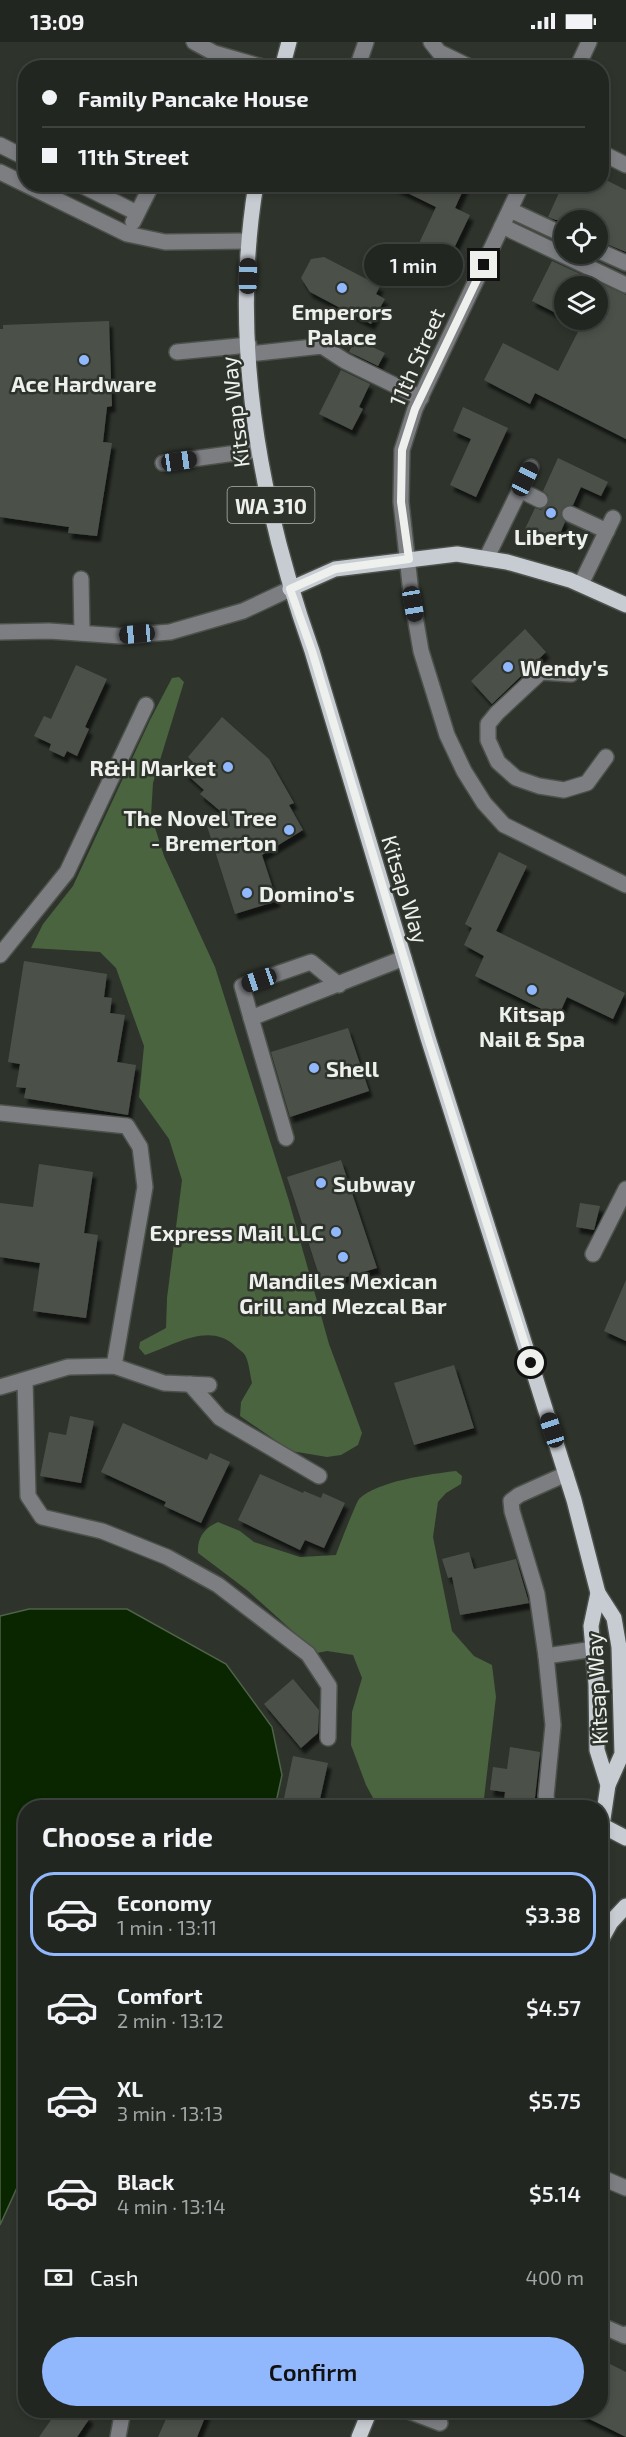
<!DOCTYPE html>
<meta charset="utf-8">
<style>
body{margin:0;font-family:"Exo 2",sans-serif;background:#2e322e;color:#f1f3f6;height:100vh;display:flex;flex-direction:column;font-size:22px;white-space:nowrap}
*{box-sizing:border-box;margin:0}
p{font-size:20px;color:#a2a5a5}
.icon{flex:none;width:33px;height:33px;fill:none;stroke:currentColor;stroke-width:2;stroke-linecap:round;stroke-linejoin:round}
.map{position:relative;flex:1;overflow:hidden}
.sheet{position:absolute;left:18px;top:1758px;width:590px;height:618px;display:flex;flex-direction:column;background:#222621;border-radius:24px;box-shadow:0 3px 9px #0003,0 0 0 2px #3f433f}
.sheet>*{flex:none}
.guide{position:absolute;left:18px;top:18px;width:591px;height:132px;border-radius:24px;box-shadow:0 3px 9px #0003,0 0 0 2px #3f433f;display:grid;align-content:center;height:132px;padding:0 24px;background:#222621}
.tools{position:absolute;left:554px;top:168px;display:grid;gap:12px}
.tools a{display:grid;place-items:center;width:54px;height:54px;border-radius:50%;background:#222621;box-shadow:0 3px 9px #0003,0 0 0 2px #3f433f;font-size:30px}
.end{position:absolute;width:27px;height:27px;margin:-14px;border:8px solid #edf0ec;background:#111;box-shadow:0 0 0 3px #111}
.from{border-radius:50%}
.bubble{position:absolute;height:42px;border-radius:21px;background:#222621;box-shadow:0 3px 9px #0003,0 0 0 2px #3f433f;font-size:20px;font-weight:600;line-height:42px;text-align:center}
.car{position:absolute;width:18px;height:36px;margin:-18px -9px;border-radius:8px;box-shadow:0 0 4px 2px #0007;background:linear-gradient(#222 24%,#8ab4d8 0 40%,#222 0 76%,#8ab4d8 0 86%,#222 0)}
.guide b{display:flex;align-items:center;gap:21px;height:57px;font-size:22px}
.guide b+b{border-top:2px solid #3f433f}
.guide i{width:15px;height:15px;background:#f1f3f6}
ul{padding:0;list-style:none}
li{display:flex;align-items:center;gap:18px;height:84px;margin:0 12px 9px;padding:0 12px;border:3px solid transparent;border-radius:24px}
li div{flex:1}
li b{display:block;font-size:22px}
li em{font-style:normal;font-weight:600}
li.active{border-color:#91b8fd}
li>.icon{width:54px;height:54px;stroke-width:1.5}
h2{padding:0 24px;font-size:27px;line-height:72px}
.pay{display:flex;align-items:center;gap:15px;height:66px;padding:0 24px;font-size:22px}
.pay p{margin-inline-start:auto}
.action{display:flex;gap:12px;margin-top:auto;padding:12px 24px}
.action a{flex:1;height:69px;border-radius:36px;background:#91b8fd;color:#111;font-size:24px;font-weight:600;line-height:69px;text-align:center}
.status{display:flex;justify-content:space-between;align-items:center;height:42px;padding:0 30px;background:#222621;direction:ltr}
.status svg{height:16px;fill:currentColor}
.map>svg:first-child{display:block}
</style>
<div class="status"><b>13:09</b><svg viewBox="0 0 49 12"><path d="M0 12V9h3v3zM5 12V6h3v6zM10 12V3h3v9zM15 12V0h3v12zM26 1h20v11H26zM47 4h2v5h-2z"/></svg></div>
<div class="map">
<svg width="626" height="2395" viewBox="0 0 626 2395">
<defs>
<filter id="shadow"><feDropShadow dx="3.5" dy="6" stdDeviation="1.5" flood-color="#0009"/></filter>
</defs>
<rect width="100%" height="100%" fill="#2e332c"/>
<g fill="#4a643f">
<path d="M179,635L184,640L153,741L151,773L164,814L215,925L289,1159L329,1302L362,1391L358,1403L341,1413L327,1415L291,1409L240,1374L241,1360L252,1341C250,1333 249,1320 245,1313C243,1310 237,1306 234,1303C208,1280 173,1304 145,1313L139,1306L140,1300L166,1286L167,1256L182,1138L169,1097L139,1055L144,1004L116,926L100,910L31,906L43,882L73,844L150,678L172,636Z"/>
<path d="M456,1429L462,1434L461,1442L446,1451L438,1460L433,1495L452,1589L474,1614L492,1623L496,1655L483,1765H378L366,1743L351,1703L352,1670L362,1636L353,1613L327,1609L317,1611L247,1548L198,1511C197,1496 204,1486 218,1480L240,1489L254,1500L300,1515L336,1513C339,1504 356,1461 359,1457C377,1439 431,1432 456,1429Z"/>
</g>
<path fill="#0a2600" stroke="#4e6347" stroke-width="1.5" d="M29,1567H127L226,1622L272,1685L282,1733L275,1765L26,1766L25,2128L0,2183V1574Z"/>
<g fill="#4c514a" filter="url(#shadow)">
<path d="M602,136L626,148V210L597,198V178H556L548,175L563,142H602Z"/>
<path d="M389,142H466L455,166L470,173L444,227L414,212L436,165Z"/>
<path d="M324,215L380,244L376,252L385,257L371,282L310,250L301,236L311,217Z"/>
<path d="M552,219L626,253V397L535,351L530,362L484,338L503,301L558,329L584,278H597V244H564V275L532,259Z"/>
<path d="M109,279L112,364L107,365L103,400L112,401L97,494L68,491L69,485L0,475V287H3V283Z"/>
<path d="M356,297L385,311L378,324L349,310Z"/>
<path d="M341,328L370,342L359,365L363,367L352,388L319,372Z"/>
<path d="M463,365L508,386L476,455L450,443L471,397L453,389Z"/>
<path d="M558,416L608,440L601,454L581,445L573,463L564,464L560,472L565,480L556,501L525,487L535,466L541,468L549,462L548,453L543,449Z"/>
<path d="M525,587L546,610L492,662L471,639Z"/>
<path d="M76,623L107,637L85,685L89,687L77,714L67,709L64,715L49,708L51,702L34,694L44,674L51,677Z"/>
<path d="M222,675L269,717L294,761L289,763L303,788L262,813L277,859L235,872L207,784L225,773L200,752L204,748L184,730L193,720L188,715Z"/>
<path d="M499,810L527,824L496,889L625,951L613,977L567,955L558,975L475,934L484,914L464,903L472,886L465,882Z"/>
<path d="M24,919L107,932L104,955L112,956L110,971L125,973L117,1020L136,1023L128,1073L24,1056L26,1046L16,1045L20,1022L8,1020Z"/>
<path d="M348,986L369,1049L290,1075L271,1010Z"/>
<path d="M341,1118L377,1226L322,1242L287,1135Z"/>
<path d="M39,1122L93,1130L84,1191L98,1193L86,1276L33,1269L40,1221L0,1215V1161L33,1165Z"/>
<path d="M580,1161L600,1164L594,1188L576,1185Z"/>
<path d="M626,1238V1299L604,1289Z"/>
<path d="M454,1323L474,1386L414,1403L394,1341Z"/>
<path d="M70,1374L94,1379L81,1441L40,1434L49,1390L66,1393Z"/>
<path d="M123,1381L207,1418L210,1411L230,1420L201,1481L164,1464L166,1460L101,1430Z"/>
<path d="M260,1432L303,1451L304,1449L321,1456L323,1451L345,1461L324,1506L305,1498L300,1508L238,1478Z"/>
<path d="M469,1510L474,1527L516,1517L529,1561L460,1573L452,1535L448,1536L442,1517Z"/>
<path d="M293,1637L319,1668L318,1691L301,1706L264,1662Z"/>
<path d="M510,1705L540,1710L534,1765L504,1759L505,1750L490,1748L493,1725L507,1727Z"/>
<path d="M293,1714L328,1721L318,1766H282Z"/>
<path d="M600,2317L626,2330V2395L571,2368H600Z"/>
<path d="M58,2368H79L90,2376L77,2395H39Z"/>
<path d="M170,2368H208L197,2395H158Z"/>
</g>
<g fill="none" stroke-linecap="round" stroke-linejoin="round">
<path stroke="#4b4f49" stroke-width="15" stroke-dasharray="15 8" stroke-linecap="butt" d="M540,458L570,472"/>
<defs>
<g id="minor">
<path d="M194,0L214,11L266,26"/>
<path d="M431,0L439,10L472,26"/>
<path d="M357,26L366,0"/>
<path d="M577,26L589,0"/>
<path d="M0,103L26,116"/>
<path d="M602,111L626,123"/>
<path d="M0,130L127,192L165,200L249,199"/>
<path d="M79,142L137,171"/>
<path d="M522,142L415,367L402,408L401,460L411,551L421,609L447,693L464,729L484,761L504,783L626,843"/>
<path d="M510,168L564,193"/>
<path d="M133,180L152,142"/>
<path d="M502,184L626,243"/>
<path d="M597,208L626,221"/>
<path d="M177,310L249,303"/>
<path d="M249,312L322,304L345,319L421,356"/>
<path d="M163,421L258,408"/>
<path d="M520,448L540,458"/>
<path d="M570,472L607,489"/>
<path d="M486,517L531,425"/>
<path d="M81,537L82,591"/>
<path d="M581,542L613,476"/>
<path d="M0,590L49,589L121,594L170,590L243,569L290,547"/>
<path d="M571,632L541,630L497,671L488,682V698L498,720L516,736L539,744L564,748L587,741L606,715"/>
<path d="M0,913L67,830L146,663"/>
<path d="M251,976L242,944L311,920L339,943"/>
<path d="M0,1071L127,1084L140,1105L145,1145L114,1324"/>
<path d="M286,1096L251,976L404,916"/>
<path d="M593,1212L626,1147"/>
<path d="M25,1339L28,1454L42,1475L102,1489L167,1515L218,1543L308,1612L329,1644L328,1696"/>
<path d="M190,1342L220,1376L319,1434"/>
<path d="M0,1345L68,1325L114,1324L164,1341L209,1343"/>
<path d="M546,1614L594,1607"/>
<path d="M548,1766L546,1754L553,1683L546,1614L537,1552L512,1469L511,1459L519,1453L566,1432"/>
<path d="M600,2135L626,2146"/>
<path d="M600,2283L625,2294L626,2292"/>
<path d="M406,2368L440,2381"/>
<path d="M118,2395L123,2368"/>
</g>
<g id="major">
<path d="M282,26L289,0"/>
<path d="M256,142C230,299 260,462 312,609L428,996L574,1458L598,1551L614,1576L619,1605L622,1712L608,1743"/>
<path d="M290,547L335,527L457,512L507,520L570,538L626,563"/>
<path d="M598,1551L591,1584L596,1642L597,1708L608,1743L600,1797"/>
<path d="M603,1784L626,1796"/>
<path d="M600,1900L611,1880L626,1864"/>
<path d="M359,2395L370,2368"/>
</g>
</defs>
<use href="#minor" stroke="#4d514b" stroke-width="18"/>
<use href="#major" stroke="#4d514b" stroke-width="18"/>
<use href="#minor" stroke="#7c7e82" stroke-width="15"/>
<use href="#major" stroke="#c7ccd3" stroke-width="15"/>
</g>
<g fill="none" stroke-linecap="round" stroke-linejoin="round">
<path stroke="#edf0ec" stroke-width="8" d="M484,223L415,367L402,408L401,460L409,517L335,527L290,547L312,609L428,996L531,1321"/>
</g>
<g fill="#91b8fd" stroke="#2e332c" stroke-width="2">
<circle cx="342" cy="246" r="6"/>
<circle cx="84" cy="318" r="6"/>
<circle cx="551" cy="471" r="6"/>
<circle cx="508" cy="625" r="6"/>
<circle cx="228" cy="725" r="6"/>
<circle cx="289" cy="788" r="6"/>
<circle cx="247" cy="851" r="6"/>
<circle cx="532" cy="948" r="6"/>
<circle cx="314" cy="1026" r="6"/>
<circle cx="321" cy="1141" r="6"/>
<circle cx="336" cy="1190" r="6"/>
<circle cx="343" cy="1215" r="6"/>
</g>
<g text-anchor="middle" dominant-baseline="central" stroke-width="5" stroke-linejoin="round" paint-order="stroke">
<rect fill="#2e332c" stroke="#b4b7b2" stroke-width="1.5" x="227.5" y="445" width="87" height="36" rx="4.5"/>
<g font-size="21" font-weight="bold" fill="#edf0ec">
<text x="271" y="463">WA 310</text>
</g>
<g font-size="22" font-weight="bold" fill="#edf0ec" stroke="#2e332c">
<text x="342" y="269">Emperors<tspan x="342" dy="25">Palace</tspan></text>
<text x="84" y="341">Ace Hardware</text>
<text x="551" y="494">Liberty</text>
<text x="520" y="625" text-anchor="start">Wendy's</text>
<text x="216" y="725" text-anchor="end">R&amp;H Market</text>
<text x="277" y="775" text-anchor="end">The Novel Tree<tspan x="277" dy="25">- Bremerton</tspan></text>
<text x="259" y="851" text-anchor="start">Domino's</text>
<text x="532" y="971">Kitsap<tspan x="532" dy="25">Nail &amp; Spa</tspan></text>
<text x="326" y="1026" text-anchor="start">Shell</text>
<text x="333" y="1141" text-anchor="start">Subway</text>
<text x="324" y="1190" text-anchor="end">Express Mail LLC</text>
<text x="343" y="1238">Mandiles Mexican<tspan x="343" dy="25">Grill and Mezcal Bar</tspan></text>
</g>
<g font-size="22" fill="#edf0ec" stroke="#2e332c">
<text transform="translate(416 315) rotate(-66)">11th Street</text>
<text transform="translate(234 370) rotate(-97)">Kitsap Way</text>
<text transform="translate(406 847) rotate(73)">Kitsap Way</text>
<text transform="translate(596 1647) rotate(-93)">Kitsap Way</text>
</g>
</g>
</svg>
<div class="tools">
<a><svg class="icon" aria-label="locate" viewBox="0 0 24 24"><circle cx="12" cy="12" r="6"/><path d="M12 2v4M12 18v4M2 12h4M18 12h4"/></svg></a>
<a><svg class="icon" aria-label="layers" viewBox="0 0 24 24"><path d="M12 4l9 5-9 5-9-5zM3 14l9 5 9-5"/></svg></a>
</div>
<i class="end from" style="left:531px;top:1321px"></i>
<i class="end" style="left:484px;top:223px"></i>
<div class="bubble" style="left:364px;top:202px;width:99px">1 min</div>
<i class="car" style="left:248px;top:234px;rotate:1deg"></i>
<i class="car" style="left:179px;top:419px;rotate:82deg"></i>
<i class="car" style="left:525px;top:437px;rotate:26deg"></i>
<i class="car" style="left:413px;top:562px;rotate:170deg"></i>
<i class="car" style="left:137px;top:592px;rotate:265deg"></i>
<i class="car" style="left:259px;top:938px;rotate:251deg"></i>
<i class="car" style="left:552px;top:1388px;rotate:342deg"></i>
<div class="guide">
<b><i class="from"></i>Family Pancake House</b>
<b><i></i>11th Street</b>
</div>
<section class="sheet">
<h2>Choose a ride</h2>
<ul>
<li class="active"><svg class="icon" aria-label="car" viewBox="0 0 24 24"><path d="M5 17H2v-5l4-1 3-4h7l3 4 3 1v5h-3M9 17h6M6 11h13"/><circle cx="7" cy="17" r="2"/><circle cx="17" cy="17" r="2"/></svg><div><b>Economy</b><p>1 min · 13:11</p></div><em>$3.38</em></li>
<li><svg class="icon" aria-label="car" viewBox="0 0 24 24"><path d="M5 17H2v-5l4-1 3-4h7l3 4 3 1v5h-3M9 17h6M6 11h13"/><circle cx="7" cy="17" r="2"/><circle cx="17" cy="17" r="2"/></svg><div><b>Comfort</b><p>2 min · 13:12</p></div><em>$4.57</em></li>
<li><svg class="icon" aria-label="car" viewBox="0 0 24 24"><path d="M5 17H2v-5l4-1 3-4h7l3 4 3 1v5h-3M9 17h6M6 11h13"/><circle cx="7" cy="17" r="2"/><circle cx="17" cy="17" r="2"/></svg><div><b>XL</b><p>3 min · 13:13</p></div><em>$5.75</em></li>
<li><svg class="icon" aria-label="car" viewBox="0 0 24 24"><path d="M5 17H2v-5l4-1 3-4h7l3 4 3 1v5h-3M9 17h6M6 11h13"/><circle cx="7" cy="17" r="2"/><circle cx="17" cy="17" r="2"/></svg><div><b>Black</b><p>4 min · 13:14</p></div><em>$5.14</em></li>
</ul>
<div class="pay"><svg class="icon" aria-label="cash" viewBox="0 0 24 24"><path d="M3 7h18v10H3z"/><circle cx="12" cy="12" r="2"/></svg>Cash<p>400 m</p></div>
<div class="action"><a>Confirm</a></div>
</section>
</div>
